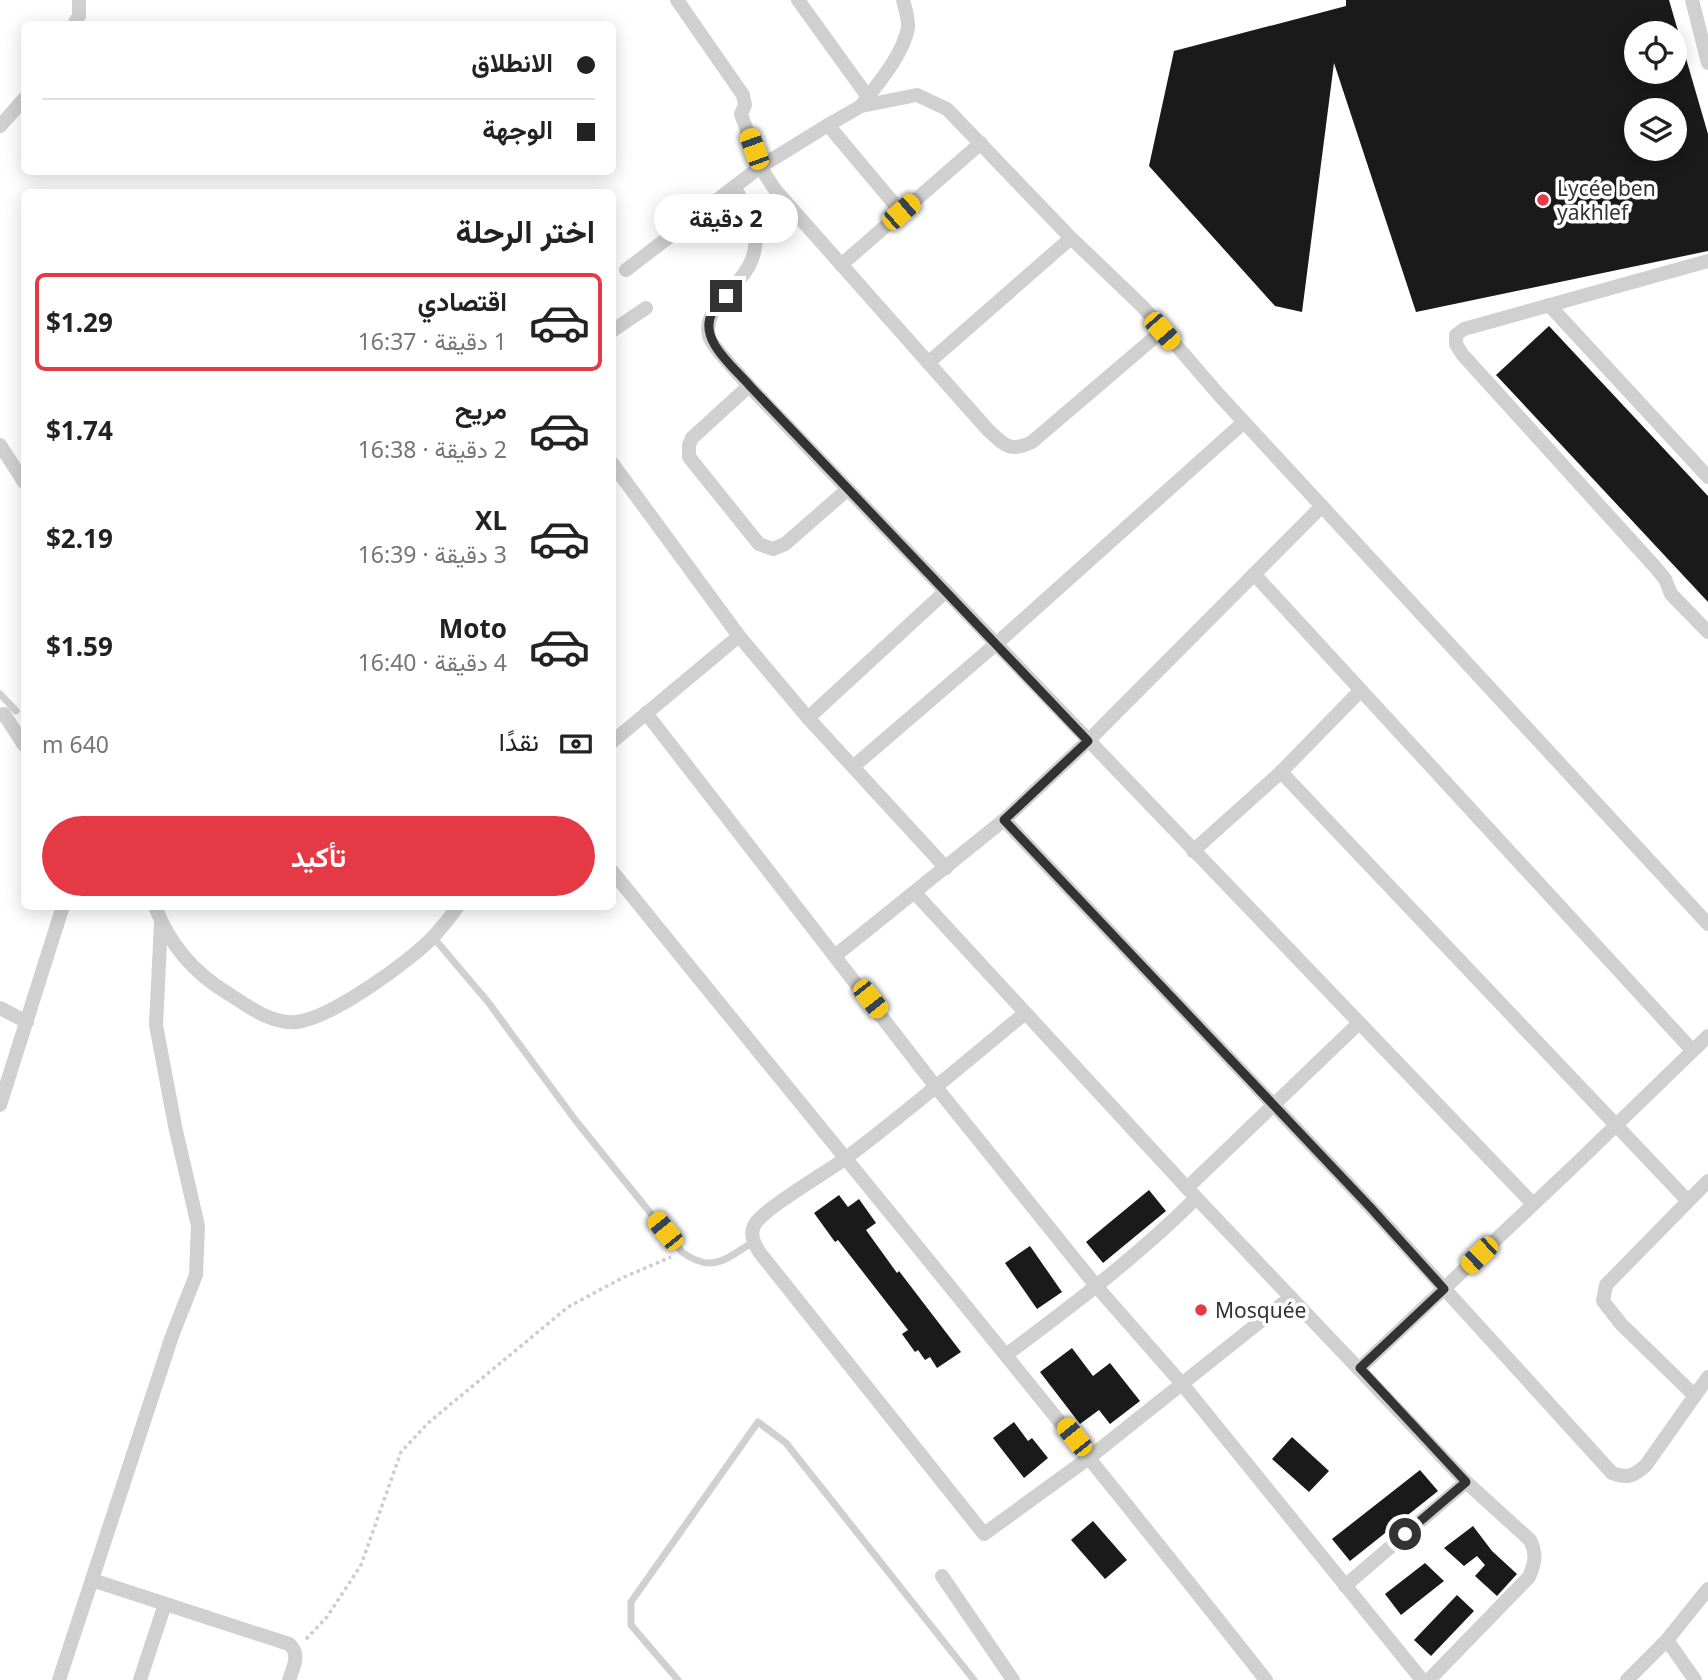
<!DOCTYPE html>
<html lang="ar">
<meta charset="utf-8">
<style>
body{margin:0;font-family:"Noto Sans",Vazirmatn,sans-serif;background:#f2f2f2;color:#222;direction:rtl;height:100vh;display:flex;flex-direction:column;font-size:26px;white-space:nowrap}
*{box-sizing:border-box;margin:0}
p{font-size:23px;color:#767676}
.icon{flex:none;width:38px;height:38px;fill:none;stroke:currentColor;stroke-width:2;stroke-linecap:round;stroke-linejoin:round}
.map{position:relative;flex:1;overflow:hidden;direction:ltr}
.panel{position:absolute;left:21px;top:189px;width:595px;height:721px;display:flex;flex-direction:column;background:#fff;border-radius:10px;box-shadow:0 4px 18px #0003;direction:rtl}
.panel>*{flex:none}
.banner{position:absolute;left:21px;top:21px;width:595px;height:154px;border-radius:10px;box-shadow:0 4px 18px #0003;direction:rtl;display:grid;align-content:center;height:154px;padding:0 21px;background:#fff}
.fabs{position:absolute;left:1624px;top:21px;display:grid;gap:14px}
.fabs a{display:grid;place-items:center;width:63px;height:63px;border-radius:50%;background:#fff;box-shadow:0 4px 18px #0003;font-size:35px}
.end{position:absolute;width:32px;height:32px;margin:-16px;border:9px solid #333;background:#fff;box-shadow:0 0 0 4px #fff}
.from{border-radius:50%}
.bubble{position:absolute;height:49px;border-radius:24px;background:#fff;box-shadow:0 4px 18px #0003;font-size:23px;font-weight:700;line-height:49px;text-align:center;direction:rtl}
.car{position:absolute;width:21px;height:42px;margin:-21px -10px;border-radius:9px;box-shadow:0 0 5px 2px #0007;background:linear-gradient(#f5c518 24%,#345 0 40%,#f5c518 0 76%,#345 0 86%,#f5c518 0)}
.banner b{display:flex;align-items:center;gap:24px;height:66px;font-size:26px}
.banner b+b{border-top:2px solid #e0e0e0}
.banner i{width:18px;height:18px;background:#222}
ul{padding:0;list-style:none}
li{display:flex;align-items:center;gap:21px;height:98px;margin:0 14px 10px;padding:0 7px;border:4px solid transparent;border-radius:10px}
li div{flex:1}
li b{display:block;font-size:26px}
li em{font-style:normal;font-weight:700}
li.on{border-color:#e63946}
li>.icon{width:63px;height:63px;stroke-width:1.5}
h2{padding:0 21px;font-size:32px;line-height:84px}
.pay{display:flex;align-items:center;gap:18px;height:77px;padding:0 21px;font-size:26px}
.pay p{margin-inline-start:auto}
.primary-button{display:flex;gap:14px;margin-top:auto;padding:14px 21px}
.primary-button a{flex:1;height:80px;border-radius:42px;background:#e63946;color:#fff;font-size:28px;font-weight:700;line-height:80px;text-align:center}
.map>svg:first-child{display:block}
</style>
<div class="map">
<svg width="1708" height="1680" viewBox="0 0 1708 1680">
<rect width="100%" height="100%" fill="#fff"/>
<g fill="#1a1a1a" fill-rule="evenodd">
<path d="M1346,0H1669L1708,134V251L1416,312L1334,63L1302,312L1275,306L1149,166L1174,51L1346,6ZM1636,33H1678L1675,34V72H1636ZM1636,110H1675V149H1636Z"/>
<path d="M1549,326L1708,496V602L1496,375Z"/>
<path d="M1149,1190L1166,1211L1103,1263L1086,1242Z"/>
<path d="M839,1195L848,1207L859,1199L876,1223L866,1230L897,1273L899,1271L961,1352L937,1368L930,1357L925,1360L918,1350L915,1352L902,1334L908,1330L838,1240L835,1242L814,1213Z"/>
<path d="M1030,1246L1062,1292L1037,1309L1005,1263Z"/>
<path d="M1072,1348L1093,1376L1110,1363L1140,1401L1110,1424L1099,1410L1080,1424L1040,1372Z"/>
<path d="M1014,1422L1028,1441L1032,1438L1048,1458L1024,1478L993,1438Z"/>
<path d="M1292,1437L1329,1471L1309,1492L1272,1459Z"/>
<path d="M1420,1470L1438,1491L1350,1561L1332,1539Z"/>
<path d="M1093,1521L1127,1560L1105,1579L1071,1540Z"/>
<path d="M1473,1526L1492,1551L1517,1574L1497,1596L1475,1576L1485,1565L1477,1556L1464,1566L1444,1548Z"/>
<path d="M1425,1563L1444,1581L1401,1615L1385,1594Z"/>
<path d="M1457,1595L1474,1611L1431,1656L1414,1640Z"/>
</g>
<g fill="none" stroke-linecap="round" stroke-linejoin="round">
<path stroke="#cdcdcd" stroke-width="3.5" stroke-dasharray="3.5 3.5" stroke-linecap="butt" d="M306,1639L327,1617L361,1565L401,1452L428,1423L568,1307L624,1277L671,1257"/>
<g stroke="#d0d0d0" stroke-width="7">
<path d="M0,694L16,711"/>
<path d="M433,937L488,1002L576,1121L682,1252C712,1274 726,1259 753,1242"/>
<path d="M678,1680L631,1625V1602L758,1422L786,1443L974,1680"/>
</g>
<g stroke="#d0d0d0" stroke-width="14">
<path d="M677,0L743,95L745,105L741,114L760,167L776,191L988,430C1005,445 1009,453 1032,442L1162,331"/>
<path d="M798,0L868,97"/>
<path d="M1692,0L1708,63"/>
<path d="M74,24L79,16V0"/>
<path d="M861,106C878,83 902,57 908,28C909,20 905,8 903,0"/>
<path d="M828,125L901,212"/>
<path d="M0,126L24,99"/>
<path d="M734,187C742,200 752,215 755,231C763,282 700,300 709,336C711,346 741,376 749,386L1532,1203"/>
<path d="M1708,261L1464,329L1456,335V344L1462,354L1656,568L1665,579L1671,594L1708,632"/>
<path d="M841,265L981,143"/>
<path d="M626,270L760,167L828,125L861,106L917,95L947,109L1071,238L1143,307L1220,396L1708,924"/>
<path d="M1549,305L1708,477"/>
<path d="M612,331L646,308"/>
<path d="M928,363L1071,238"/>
<path d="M749,386L692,438L689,445V457L759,544L773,549L785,544L848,489"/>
<path d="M0,445L24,482"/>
<path d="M612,463L739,636L808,718L946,868"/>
<path d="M1254,574L1692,1050"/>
<path d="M646,713L936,1087L1097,1287L1183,1385L1422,1680"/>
<path d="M0,715L4,714L24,745"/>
<path d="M808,718L946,591"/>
<path d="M612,742L739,636"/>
<path d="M854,766L996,644L1244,422"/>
<path d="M1281,772L1688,1201"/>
<path d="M1004,820L1370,1207L1612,1473C1627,1479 1634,1476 1646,1465L1708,1377"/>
<path d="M1193,851L1281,772L1360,691"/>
<path d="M612,871C830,1141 1052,1408 1266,1680"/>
<path d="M915,893L1187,1188L1466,1482L1530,1540C1537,1554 1535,1563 1529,1577L1429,1680"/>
<path d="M155,906C169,944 195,974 229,994C249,1007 271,1024 296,1022C330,1019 411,961 435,935C443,926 451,916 458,906"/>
<path d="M836,955L1004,820L1088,741L1322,506"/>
<path d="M0,1008L27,1022"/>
<path d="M1025,1013C966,1062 907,1112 846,1158C827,1172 766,1207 755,1224C749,1234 754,1244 760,1253L984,1534L1090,1457L1291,1297"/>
<path d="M0,1105L63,906"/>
<path d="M1187,1188L1358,1024"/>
<path d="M1006,1355C1073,1305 1138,1256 1196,1198"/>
<path d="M1360,1368L1578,1162L1708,1036"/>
<path d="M1695,1396L1621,1324L1603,1301L1606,1285L1708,1181"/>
<path d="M942,1576L1013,1680"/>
<path d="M92,1580L289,1644C301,1654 293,1668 289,1680"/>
<path d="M1345,1586L1466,1482"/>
<path d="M1667,1640L1695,1680"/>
<path d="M59,1680L172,1336L196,1275L198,1226L175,1126L156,1025L161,923"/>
<path d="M140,1680L165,1604"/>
<path d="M1627,1680L1667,1640L1708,1589"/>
</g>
</g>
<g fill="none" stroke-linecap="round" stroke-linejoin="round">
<path stroke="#333" stroke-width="9" d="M726,296C722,301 716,307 712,313C698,340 734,367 750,386L1088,741L1004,820L1370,1207L1444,1289L1360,1368L1466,1482L1405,1534"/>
</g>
<g fill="#e63946" stroke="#fff" stroke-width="2.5">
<circle cx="1543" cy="200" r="7"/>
<circle cx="1201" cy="1310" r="7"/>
</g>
<g text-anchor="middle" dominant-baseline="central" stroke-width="7" stroke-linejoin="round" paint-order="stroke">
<g font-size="21" fill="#333" stroke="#fff" text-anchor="start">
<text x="1557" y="188">Lycée ben<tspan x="1557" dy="24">yakhlef</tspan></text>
<text x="1215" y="1310">Mosquée</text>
</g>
</g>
</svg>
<div class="fabs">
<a><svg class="icon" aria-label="locate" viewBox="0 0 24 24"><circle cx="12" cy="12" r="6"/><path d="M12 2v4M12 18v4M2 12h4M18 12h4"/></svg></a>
<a><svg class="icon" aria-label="layers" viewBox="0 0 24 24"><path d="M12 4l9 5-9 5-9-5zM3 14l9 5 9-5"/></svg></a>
</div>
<i class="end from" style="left:1405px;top:1534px"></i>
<i class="end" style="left:726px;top:296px"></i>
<div class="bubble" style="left:654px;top:194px;width:144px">2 دقيقة</div>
<i class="car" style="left:754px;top:149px;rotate:340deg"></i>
<i class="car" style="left:901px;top:212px;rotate:49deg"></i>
<i class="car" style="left:1162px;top:331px;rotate:139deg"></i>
<i class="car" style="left:870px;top:999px;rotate:142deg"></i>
<i class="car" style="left:665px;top:1231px;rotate:321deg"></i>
<i class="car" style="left:1479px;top:1255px;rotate:226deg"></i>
<i class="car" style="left:1074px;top:1437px;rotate:321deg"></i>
<div class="banner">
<b><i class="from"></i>الانطلاق</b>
<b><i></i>الوجهة</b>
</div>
<section class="panel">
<h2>اختر الرحلة</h2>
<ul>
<li class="on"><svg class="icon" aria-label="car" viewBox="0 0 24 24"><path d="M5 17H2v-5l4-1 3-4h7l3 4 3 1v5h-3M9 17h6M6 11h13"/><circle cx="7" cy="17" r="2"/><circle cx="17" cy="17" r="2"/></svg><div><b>اقتصادي</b><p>1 دقيقة · 16:37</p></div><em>$1.29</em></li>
<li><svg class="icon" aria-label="car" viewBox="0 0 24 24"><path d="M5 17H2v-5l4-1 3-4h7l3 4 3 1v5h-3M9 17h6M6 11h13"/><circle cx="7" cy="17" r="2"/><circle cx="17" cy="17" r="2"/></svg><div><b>مريح</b><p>2 دقيقة · 16:38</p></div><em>$1.74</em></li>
<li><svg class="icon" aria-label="car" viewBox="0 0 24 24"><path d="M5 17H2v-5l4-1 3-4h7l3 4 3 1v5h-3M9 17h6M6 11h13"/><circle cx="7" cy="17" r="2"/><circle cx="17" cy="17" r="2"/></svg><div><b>XL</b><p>3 دقيقة · 16:39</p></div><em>$2.19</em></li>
<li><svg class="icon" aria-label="car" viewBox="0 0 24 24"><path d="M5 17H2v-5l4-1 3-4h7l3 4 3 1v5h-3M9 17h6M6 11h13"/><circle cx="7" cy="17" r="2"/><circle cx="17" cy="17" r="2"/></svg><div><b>Moto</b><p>4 دقيقة · 16:40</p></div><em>$1.59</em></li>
</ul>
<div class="pay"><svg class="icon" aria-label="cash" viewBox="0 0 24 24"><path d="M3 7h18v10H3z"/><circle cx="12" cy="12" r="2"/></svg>نقدًا<p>640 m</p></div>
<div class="primary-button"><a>تأكيد</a></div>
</section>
</div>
